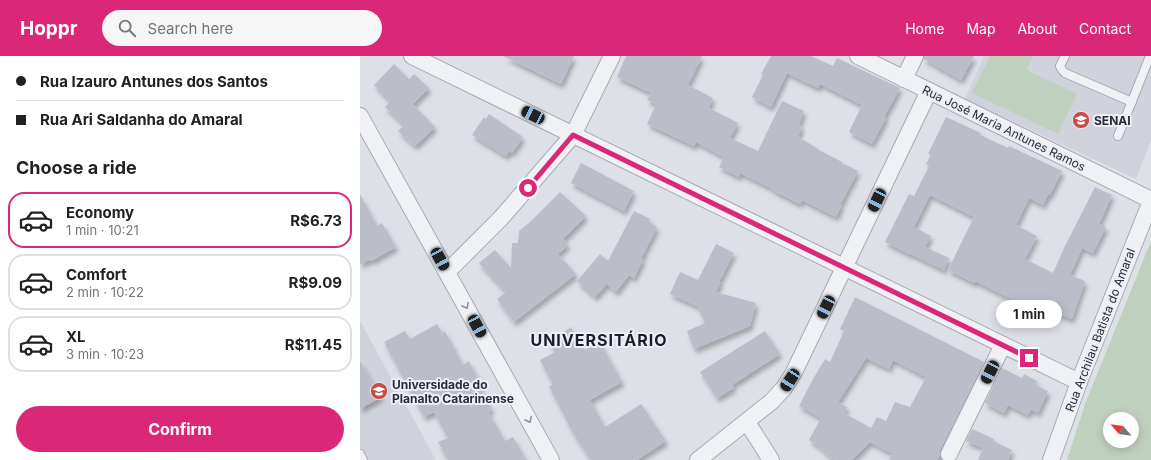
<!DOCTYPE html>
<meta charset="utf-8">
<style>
body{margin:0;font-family:Inter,sans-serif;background:#f6f6f6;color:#202124;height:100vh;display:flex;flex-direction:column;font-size:15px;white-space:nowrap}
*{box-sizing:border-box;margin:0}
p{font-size:13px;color:#757577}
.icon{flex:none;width:22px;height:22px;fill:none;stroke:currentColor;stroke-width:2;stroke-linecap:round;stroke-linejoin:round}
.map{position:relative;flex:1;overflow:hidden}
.drawer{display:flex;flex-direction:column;background:#fff;width:360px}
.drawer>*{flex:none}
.top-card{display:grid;align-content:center;height:88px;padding:0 16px;background:#fff}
.needle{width:26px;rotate:299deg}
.tools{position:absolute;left:743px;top:356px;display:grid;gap:8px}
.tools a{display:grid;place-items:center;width:36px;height:36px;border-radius:50%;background:#fff;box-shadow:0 2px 10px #0003;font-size:20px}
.end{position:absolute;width:18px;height:18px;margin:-9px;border:5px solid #db2777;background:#fff;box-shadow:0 0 0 2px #fff}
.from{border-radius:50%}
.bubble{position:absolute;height:28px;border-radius:14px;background:#fff;box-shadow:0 2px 10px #0003;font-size:13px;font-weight:700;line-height:28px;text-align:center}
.car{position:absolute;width:12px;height:24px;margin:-12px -6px;border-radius:5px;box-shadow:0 0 3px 1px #0007;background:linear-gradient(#222 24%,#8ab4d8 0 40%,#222 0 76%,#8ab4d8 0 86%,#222 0)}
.top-card b{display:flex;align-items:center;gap:14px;height:38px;font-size:15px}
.top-card b+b{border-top:1px solid #e0e0e0}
.top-card i{width:10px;height:10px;background:#202124}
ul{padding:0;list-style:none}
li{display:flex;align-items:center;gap:12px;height:56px;margin:0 8px 6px;padding:0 8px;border:2px solid #e0e0e0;border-radius:16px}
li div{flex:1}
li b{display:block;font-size:15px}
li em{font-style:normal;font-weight:700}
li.active{border-color:#db2777}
li>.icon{width:36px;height:36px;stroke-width:1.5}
h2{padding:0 16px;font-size:18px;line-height:48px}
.action{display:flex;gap:8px;margin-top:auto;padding:8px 16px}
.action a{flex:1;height:46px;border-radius:24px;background:#db2777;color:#fff;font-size:16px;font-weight:700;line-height:46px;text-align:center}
header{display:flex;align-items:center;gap:24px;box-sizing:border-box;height:56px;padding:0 20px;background:#db2777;color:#fff}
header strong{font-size:19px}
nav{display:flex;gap:22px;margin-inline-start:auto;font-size:14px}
.search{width:280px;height:36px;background:#f6f6f6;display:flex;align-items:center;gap:10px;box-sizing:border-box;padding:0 14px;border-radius:22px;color:#757577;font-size:15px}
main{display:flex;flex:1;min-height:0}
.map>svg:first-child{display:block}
</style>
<header>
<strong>Hoppr</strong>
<div class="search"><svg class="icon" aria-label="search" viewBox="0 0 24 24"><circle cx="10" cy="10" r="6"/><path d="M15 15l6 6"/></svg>Search here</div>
<nav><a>Home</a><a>Map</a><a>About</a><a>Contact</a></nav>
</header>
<main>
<section class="drawer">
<div class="top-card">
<b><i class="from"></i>Rua Izauro Antunes dos Santos</b>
<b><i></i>Rua Ari Saldanha do Amaral</b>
</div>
<h2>Choose a ride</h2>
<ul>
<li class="active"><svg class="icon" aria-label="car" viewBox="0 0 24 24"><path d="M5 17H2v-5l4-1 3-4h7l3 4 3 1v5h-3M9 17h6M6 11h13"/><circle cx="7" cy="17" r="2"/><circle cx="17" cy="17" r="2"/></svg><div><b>Economy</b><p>1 min · 10:21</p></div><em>R$6.73</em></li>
<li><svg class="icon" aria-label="car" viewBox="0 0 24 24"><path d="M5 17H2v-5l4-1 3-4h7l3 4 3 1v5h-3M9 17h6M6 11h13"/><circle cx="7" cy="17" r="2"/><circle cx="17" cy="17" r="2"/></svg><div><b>Comfort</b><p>2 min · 10:22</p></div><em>R$9.09</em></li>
<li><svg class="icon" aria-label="car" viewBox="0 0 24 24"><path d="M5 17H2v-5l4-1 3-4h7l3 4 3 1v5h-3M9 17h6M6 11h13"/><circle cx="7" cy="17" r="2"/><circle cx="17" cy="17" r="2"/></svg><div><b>XL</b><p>3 min · 10:23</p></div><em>R$11.45</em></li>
</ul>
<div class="action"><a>Confirm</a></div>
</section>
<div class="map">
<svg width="791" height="404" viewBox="0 0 791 404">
<defs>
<filter id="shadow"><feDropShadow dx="2.5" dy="4.5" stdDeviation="2" flood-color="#0004"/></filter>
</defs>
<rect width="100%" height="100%" fill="#dee0e7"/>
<g fill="#d0d2dc">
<path d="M624,0H791V85L776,123L605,43Z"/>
<path d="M0,265L76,404H0Z"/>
</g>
<g fill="#c0d0bf" fill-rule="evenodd">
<path d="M630,0H673L667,14L717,38L698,78L612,37Z"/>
<path d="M791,185V404H707L725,348ZM750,363H772V385H750Z"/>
</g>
<g fill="#bbbec9" fill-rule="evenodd" filter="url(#shadow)">
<path d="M143,0H214L201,28Z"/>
<path d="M266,0H342L328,29L353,42L349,52L378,67L370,82L398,95L422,45L444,55L439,69L442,71L438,81L457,92V93L482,106V107L498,115L480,149H482L476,161L442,144L440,148L412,134L413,133L380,117L379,121L359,111L364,101L336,86L334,90L287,68L296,48L287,44L291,37L257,21Z"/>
<path d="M411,0H451L473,10L477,2L540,32L524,61L526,62L512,88L489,76L502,49L460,28L458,32L427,17L411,51L392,41L403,19L401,18Z"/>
<path d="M564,0H614L601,24L564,3Z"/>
<path d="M34,8L49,23L54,18L69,32L53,48L75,71L55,90L38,75L44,69L25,51L30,45L14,29Z"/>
<path d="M129,58L163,81L152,97L149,95L146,100L112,79L124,61L126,63Z"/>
<path d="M586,61L621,77L620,79L648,92L649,90L702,115L690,139H688L683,149L669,142L656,169L677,180L665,203L693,217L704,192L735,131L752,139L739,168L746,171L733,197L722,192L710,219L725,225L712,263L679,251L676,257L653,244L615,225L614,227L588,214L614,161L570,139L554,171L571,180L565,191L589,202L584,214L551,198V199L525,186L549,138L554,140L569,110L566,108L571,99L568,98Z"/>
<path d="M221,107L274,135L264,155L211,127Z"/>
<path d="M200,136L226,160L203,183L208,189L198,198L216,218L154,266L137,243L146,236L119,207L135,194L151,212L152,187H158L159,175L170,166Z"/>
<path d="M0,138L17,170L22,167L36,191L11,205L10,203L0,209Z"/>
<path d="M274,155L290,163L289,166L297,171L281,203L283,204L274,222L269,219L256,236L247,228L235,241L217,225L240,198L248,205Z"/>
<path d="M356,188L374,197L359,226H361L356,236L396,247L390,270L334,293L327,275L345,267L337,250L310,238L320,216L338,224Z"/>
<path d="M495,241L624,306L580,394V399L577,404H529L533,398L510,386L492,404H474L457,389L449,384L461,362L439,350L453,323L465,303L470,306L484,275L480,273ZM506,302L529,313L533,304L566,321L550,351L535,346L526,365L517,361L511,372L484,357L487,351L478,346Z"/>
<path d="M77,268L82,277L85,275L103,309L109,305L122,331L120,332L132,354L128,356L145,385L153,381L166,404H88L78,386L88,382L74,356L64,361L24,286L45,275L50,283Z"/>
<path d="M211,271L225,294L239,284L262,326L230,344L245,371L281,348L306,385L277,404H231L216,382L205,362H206L189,331L193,328L180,304L195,296L189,286Z"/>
<path d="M405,275L420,298L372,329L374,332L357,342L340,316Z"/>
<path d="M0,305L21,341L0,353Z"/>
<path d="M642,312L662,322L664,318L677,325L675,329L688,335L678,357L671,353L668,359L648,349L644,357L625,347Z"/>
<path d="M612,373L634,383L633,385L652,394L648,404H618L623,392L606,385Z"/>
</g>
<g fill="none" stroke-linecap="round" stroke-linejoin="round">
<defs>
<g id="service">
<path d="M705,0L700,10L702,14L705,17L772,46"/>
<path d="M758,80L790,0"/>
<path d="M0,398L3,404"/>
</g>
<g id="minor">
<path d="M52,0L719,326"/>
<path d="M498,0L791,144"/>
<path d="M544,23L555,0"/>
<path d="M0,60L191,404"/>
<path d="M87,216L141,162L213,79L252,0"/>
<path d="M387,366L411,404"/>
<path d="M589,398L643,289"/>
<path d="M338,404L411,346L424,332L434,316L569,35"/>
<path d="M691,404L719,326L791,145"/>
</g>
</defs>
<use href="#service" stroke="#a7aab4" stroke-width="10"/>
<use href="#minor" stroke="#a7aab4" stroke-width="18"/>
<use href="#service" stroke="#f0f1f5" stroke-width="8"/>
<use href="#minor" stroke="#f0f1f5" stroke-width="16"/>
</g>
<defs><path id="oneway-chevron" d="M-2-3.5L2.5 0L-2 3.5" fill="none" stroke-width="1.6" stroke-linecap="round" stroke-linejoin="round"/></defs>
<g stroke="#8c8e99">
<use href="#oneway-chevron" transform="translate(106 250) rotate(61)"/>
<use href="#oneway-chevron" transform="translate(169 364) rotate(61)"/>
</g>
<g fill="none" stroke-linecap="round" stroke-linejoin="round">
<path stroke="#db2777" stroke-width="5" d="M168,132L213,79L669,302"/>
</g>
<defs>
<symbol id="university-disc" viewBox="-11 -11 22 22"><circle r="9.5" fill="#c74c48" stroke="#edeff5"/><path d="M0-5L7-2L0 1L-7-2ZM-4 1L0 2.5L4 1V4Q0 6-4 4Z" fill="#fff"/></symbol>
</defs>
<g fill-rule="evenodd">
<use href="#university-disc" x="711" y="54" width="20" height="20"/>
<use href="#university-disc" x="9" y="325" width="20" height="20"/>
</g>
<g text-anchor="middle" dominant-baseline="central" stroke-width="4" stroke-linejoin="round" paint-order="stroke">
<g font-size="12" font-weight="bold" fill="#282c3d" stroke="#edeff5" text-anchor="start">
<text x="734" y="64">SENAI</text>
<text x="32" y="328">Universidade do<tspan x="32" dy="14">Planalto Catarinense</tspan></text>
</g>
<g font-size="12" fill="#282c3d" stroke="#edeff5">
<text transform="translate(644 72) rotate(26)">Rua José Maria Antunes Ramos</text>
<text transform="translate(740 274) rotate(-69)">Rua Archilau Batista do Amaral</text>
</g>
<g font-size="16" font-weight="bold" letter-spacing="1" fill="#1a1d2d" stroke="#edeff5">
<text x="239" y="284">UNIVERSITÁRIO</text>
</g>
</g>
</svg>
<div class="tools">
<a><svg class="needle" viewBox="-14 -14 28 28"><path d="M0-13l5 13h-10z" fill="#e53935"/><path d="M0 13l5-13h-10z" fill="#757577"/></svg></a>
</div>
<i class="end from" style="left:168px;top:132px"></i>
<i class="end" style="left:669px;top:302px"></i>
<div class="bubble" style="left:636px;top:244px;width:66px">1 min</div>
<i class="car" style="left:173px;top:59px;rotate:296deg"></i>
<i class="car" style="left:517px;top:144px;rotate:206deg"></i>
<i class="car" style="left:80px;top:203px;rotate:151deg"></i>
<i class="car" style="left:466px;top:251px;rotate:206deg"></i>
<i class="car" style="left:117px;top:270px;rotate:151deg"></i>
<i class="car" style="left:630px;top:316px;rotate:207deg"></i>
<i class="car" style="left:430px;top:324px;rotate:213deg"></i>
</div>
</main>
